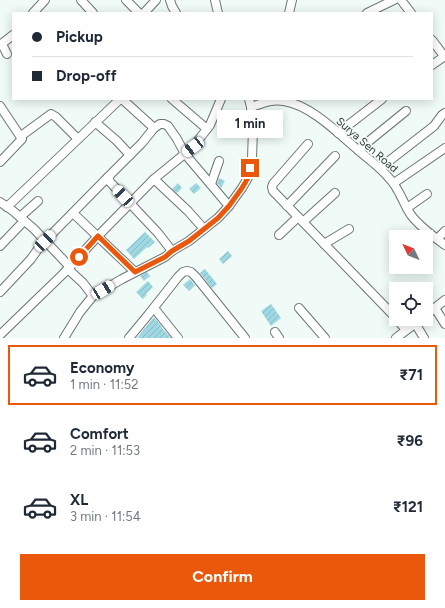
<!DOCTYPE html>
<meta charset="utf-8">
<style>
body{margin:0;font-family:Figtree,sans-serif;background:#f6f6f7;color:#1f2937;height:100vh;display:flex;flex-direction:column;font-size:15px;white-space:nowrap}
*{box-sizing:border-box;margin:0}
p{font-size:13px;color:#747a83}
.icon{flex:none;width:22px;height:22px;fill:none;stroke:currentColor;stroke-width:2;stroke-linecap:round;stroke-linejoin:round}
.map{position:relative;height:338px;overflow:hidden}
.details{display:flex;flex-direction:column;background:#fff;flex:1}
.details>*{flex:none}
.hud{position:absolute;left:12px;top:12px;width:421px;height:88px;border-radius:0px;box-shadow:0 2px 10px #0003;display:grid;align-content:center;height:88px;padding:0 20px;background:#fff}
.needle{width:26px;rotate:313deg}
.controls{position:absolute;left:389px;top:230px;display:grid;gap:8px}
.controls a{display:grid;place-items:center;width:44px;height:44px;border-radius:0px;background:#fff;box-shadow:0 2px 10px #0003;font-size:20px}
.end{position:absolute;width:18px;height:18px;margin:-9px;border:5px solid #ea580c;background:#fff;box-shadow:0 0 0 2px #fff}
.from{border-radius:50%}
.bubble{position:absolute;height:28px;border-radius:0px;background:#fff;box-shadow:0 2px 10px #0003;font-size:13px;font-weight:700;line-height:28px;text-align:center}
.car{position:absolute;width:12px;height:24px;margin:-12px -6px;border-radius:5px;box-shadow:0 0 3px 1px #0007;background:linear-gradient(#fff 24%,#345 0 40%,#fff 0 76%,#345 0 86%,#fff 0)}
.hud b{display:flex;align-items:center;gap:14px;height:38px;font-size:15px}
.hud b+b{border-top:1px solid #e0e1e3}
.hud i{width:10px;height:10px;background:#1f2937}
ul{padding:7px 0 0;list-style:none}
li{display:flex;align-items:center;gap:12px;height:60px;margin:0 8px 6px;padding:0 12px;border:2px solid transparent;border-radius:0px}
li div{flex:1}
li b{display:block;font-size:15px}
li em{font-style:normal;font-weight:700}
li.active{border-color:#ea580c}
li>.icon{width:36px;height:36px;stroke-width:1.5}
.action{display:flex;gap:8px;margin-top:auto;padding:8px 20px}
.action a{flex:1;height:46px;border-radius:0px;background:#ea580c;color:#fff;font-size:16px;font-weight:700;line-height:46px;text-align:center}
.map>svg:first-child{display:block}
</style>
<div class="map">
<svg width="445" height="338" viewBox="0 0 445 338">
<defs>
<pattern id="building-hatch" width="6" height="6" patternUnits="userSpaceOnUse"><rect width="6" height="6" fill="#9fd8e3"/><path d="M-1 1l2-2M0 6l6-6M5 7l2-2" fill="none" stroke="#8abac4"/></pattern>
</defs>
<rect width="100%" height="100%" fill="#f0fbf8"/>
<g fill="url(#building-hatch)">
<path d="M219,178L225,181L221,188L217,183Z"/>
<path d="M178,183L182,188L177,193L172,189Z"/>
<path d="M196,183L201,188L194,194L189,189Z"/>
<path d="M145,232L155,242L148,248L147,247L134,259L126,250Z"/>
<path d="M228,251L232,256L223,264L219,259Z"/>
<path d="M205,269L217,284L212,288L200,273Z"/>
<path d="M147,272L150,276L144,281L140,276Z"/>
<path d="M190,279L195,285L189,291L183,285Z"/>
<path d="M148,281L153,287L146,294L147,295L143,299L136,292Z"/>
<path d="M271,304L281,318L271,326L261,311Z"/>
<path d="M154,317L162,327V328L171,338H137Z"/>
</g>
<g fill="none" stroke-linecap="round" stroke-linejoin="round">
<defs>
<g id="minor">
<path d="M81,0L93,13"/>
<path d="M126,0L139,13"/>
<path d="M170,0L172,6L176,13"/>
<path d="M215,0L218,13"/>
<path d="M401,0L411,13"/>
<path d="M33,13L45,0"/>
<path d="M144,13L156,0"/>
<path d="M289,13L292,0"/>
<path d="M367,13L394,0"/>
<path d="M432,40L444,56"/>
<path d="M2,44L7,54"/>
<path d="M0,45L13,35"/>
<path d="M432,65L445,56"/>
<path d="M122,99L154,128L160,124H164L168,126L177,139L185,154L229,206"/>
<path d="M172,99L207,129"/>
<path d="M0,106L22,139L0,162"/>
<path d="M251,107C263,103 271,99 284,101C310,105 337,132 357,149C368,159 380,167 389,178C399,188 403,203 411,215C419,226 434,237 445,245"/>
<path d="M95,122L117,141L130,155"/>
<path d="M154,128L142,143L108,177L110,182L158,233L172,251"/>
<path d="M338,133L382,99"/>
<path d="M21,136L51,114L56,117L78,139"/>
<path d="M308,144L273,184L272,187L273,191L396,318"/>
<path d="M358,150L406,111"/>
<path d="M380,168L434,126L442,115L445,113"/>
<path d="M154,179L188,211L204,229"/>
<path d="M394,183L445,148"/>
<path d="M211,184L219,161"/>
<path d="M0,202L13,211L34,229L70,267"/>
<path d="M287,206L335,156"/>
<path d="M7,207L118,101L119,99"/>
<path d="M407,208L427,194"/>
<path d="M73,213L135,272"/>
<path d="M20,217L38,201"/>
<path d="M303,222L335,193"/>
<path d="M279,235L298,217"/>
<path d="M437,239L445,231"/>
<path d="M324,244L349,229"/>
<path d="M0,246L24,221"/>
<path d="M68,269L83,283L93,296"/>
<path d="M0,292L31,259L38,249L45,241L108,177"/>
<path d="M154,308L178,338"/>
<path d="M299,308L325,338"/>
<path d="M435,308L445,324"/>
<path d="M426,315L445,300"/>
<path d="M397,319L406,330"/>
<path d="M415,323L424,338"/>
<path d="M275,332L279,338"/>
<path d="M0,335L64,273L98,236L154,179L193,147L210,125L221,99"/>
<path d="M64,338L80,312L93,296L122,279L165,257L172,251L189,241L218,218L229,206L242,188L249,176L252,159L253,128L251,107L249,99"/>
<path d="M129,338L148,315L178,277L183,272L187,271L191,272L196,277L245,338"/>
<path d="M396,338L421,319"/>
</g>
</defs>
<use href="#minor" stroke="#6c7573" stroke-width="10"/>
<use href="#minor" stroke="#fff" stroke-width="8"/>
</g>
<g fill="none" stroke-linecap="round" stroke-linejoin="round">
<path stroke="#ea580c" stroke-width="5" d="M79,257L98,236L135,272L165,257L172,251L189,241L218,218L229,206L242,188L249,176L250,168"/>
</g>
<g text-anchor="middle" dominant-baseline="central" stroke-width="3.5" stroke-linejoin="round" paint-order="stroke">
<g font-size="11" fill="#353938" stroke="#f0fbf8">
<text transform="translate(367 145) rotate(41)">Surya Sen Road</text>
</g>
</g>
</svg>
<div class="controls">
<a><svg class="needle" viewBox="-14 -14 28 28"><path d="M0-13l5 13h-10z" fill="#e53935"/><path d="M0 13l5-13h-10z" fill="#747a83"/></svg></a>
<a><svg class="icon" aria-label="locate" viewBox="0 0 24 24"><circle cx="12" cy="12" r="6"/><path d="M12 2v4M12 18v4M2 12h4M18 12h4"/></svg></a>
</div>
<i class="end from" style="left:79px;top:257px"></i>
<i class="end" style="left:250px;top:168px"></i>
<div class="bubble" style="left:217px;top:110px;width:66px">1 min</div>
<i class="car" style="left:193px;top:147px;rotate:232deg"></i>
<i class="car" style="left:123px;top:196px;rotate:317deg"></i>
<i class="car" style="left:45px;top:241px;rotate:45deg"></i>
<i class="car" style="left:103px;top:290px;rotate:59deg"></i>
<div class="hud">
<b><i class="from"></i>Pickup</b>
<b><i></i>Drop-off</b>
</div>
</div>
<section class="details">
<ul>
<li class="active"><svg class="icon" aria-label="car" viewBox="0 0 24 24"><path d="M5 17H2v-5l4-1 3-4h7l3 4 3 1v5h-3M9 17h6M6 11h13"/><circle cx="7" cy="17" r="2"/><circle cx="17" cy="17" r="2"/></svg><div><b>Economy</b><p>1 min · 11:52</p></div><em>₹71</em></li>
<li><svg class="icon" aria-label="car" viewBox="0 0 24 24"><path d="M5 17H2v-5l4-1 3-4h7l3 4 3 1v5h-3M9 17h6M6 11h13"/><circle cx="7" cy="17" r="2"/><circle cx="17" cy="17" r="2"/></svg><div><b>Comfort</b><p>2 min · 11:53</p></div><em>₹96</em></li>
<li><svg class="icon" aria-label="car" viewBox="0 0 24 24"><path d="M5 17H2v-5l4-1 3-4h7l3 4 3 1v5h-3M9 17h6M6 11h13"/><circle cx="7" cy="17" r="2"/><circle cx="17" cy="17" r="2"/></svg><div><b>XL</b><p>3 min · 11:54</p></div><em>₹121</em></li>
</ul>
<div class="action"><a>Confirm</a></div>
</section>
